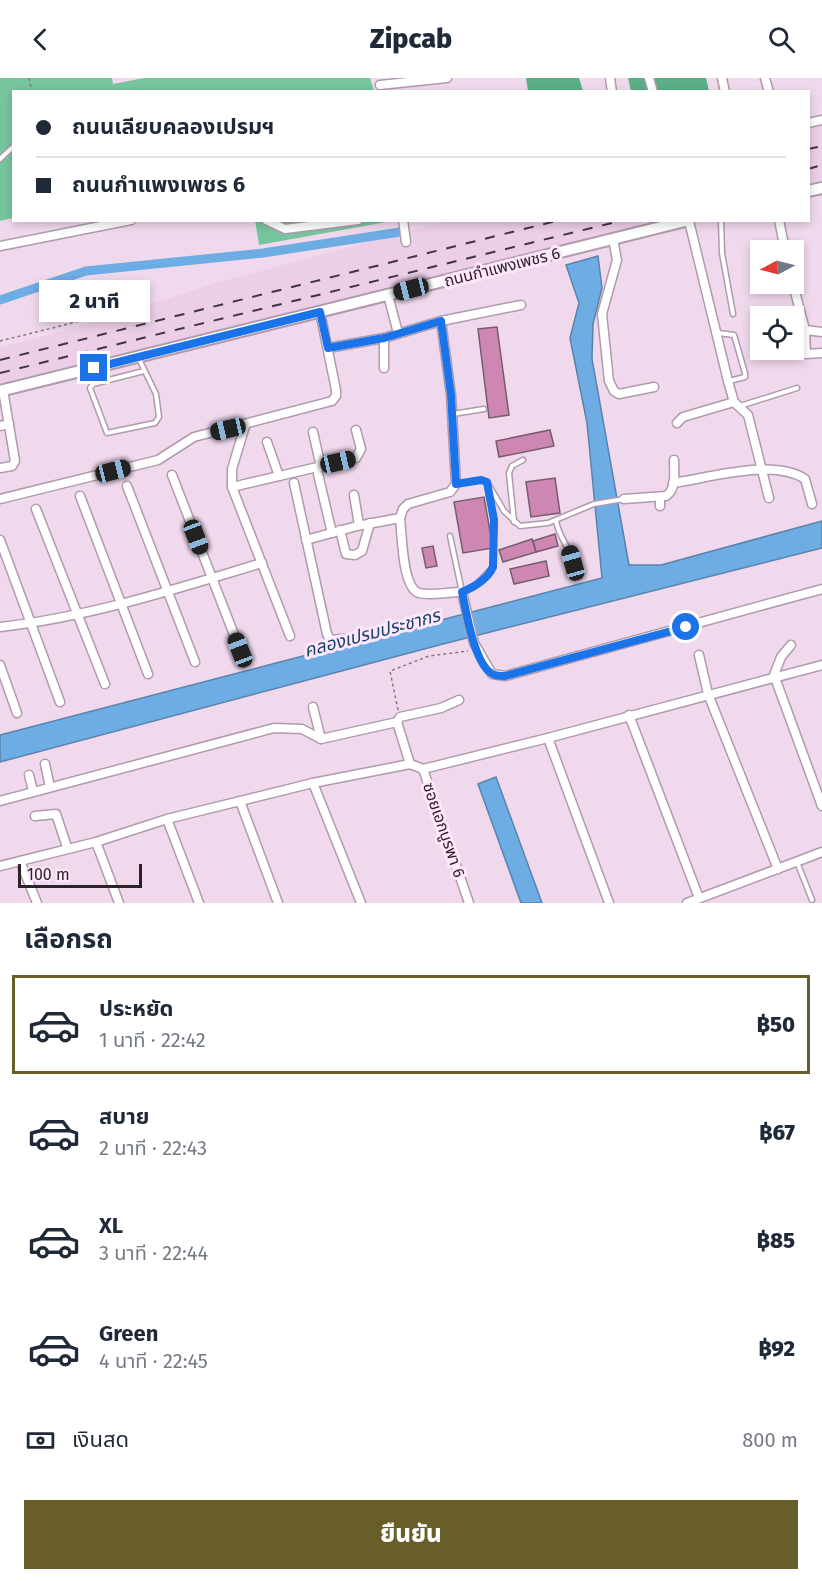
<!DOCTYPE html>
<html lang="th">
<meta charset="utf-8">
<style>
body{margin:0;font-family:"Fira Sans","Noto Sans Thai",sans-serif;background:#f2f2f3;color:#1f2937;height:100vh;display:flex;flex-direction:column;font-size:22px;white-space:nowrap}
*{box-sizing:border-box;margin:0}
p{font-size:20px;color:#747a83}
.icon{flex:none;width:33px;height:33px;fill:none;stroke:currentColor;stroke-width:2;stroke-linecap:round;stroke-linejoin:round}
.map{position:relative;height:825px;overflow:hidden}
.side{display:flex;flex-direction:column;background:#fff;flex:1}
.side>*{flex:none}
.hud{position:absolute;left:12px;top:12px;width:798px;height:132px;border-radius:0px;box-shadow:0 3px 9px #0003;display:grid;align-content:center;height:132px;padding:0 24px;background:#fff}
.needle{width:39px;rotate:263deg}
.buttons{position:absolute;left:750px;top:162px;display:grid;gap:12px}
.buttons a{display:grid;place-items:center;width:54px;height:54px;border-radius:0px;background:#fff;box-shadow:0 3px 9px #0003;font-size:30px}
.scale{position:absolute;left:18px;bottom:15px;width:124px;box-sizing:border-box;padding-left:6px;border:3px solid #2b222a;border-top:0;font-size:16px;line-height:21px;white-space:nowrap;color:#2b222a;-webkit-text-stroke:4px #fee6fb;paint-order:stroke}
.end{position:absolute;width:27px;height:27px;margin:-14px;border:8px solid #1a73e8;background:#fff;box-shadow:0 0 0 3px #fff}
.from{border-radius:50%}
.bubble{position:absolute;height:42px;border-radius:0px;background:#fff;box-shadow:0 3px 9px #0003;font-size:20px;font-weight:800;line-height:42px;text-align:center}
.car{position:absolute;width:18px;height:36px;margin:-18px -9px;border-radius:8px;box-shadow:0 0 4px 2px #0007;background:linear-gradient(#222 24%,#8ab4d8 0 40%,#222 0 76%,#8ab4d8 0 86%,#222 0)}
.hud b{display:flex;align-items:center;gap:21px;height:57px;font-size:22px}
.hud b+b{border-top:2px solid #e0e1e3}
.hud i{width:15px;height:15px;background:#1f2937}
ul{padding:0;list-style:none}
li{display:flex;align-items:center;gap:18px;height:99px;margin:0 12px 9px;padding:0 12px;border:3px solid transparent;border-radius:0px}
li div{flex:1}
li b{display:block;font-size:22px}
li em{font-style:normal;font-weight:800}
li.current{border-color:#685e2a}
li>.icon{width:54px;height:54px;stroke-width:1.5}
h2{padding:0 24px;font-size:27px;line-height:72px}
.pay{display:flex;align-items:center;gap:15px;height:66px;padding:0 24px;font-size:22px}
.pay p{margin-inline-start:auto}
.primary-button{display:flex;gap:12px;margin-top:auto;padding:12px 24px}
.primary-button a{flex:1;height:69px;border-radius:0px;background:#685e2a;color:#fff;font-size:24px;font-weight:800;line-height:69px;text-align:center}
header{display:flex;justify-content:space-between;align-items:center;height:78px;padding:0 24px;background:#fff;font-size:27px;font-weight:800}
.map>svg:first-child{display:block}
</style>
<header><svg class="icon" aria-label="back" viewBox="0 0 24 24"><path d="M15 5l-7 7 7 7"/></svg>Zipcab<svg class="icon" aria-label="search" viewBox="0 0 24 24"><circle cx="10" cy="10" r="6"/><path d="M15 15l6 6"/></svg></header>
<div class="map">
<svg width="822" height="825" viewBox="0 0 822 825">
<rect width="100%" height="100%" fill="#f0d9ed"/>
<g fill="#eccee8">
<path d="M822,44V102L809,105L808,47Z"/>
<path d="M447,143H660L0,306V269L65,253L219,204Z"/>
</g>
<g fill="#77c59e">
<path d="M0,0H112L113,6L144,0H370L374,13L14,14L13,140L0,143Z"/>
<path d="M255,142L392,143L259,167Z"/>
</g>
<g fill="#5aaf87">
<path d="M526,0H579L583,13H528Z"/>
<path d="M628,0H706L709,13H631Z"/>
</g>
<g fill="#6eace4" stroke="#5a83ac" stroke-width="1.5">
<path d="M598,178L602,210L593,246L592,281L629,487H661L822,443V470L443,566L0,684V657L602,500L587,345L570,260L579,225L566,187Z"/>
<path d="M496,699L542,825H521L478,706Z"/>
</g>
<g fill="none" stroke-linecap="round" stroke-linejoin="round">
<path stroke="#6eace4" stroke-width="9" d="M0,222L86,193L263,175L400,154"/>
</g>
<g fill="#ce87b3" stroke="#755d6b" stroke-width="1.5">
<path d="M497,249L509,337L489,340L478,251Z"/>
<path d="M550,352L554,368L499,379L496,363Z"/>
<path d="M555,400L560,435L531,439L526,404Z"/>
<path d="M484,419L493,470L463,475L454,424Z"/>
<path d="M555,456L558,468L536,474L533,463Z"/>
<path d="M532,461L536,474L503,484L499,472Z"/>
<path d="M433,468L437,488L426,490L422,470Z"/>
<path d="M546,483L549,498L514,506L510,491Z"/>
</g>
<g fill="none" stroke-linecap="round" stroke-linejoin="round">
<defs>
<g id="service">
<path d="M0,81L14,68"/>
<path d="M721,142L722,175L733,236"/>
<path d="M718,255L734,257L745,295V299L729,303"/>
<path d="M138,279L156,316L159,339L155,345L107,355L90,310L93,306L144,293"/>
<path d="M740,328L797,310"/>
<path d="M453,336L484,331"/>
<path d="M456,406L481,402L487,404L504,433L520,448L548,445L594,426L624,421"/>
<path d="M556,443C559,459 569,469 574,485"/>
<path d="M514,444L509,395L512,388L523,382"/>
<path d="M450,458L462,514L474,509L493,489L494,442L487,405"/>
<path d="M797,784L812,822"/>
</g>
<g id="minor">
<path d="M610,0L612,14"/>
<path d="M649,0L653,14"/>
<path d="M722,0L725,14"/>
<path d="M765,0L769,14"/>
<path d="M380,7L447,0"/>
<path d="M808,45L822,42"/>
<path d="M266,142L285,151L358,142"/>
<path d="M403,142L406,164"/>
<path d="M779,142L785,172"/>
<path d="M689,143L728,303L734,324L748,337L769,420"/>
<path d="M613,161L617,182L602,236L609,303L614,313L619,316L654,309"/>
<path d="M0,168L131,142"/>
<path d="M793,206L805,252L822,254"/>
<path d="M388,217L398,255"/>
<path d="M441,243L521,227"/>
<path d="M805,252L806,276L822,275"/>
<path d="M384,260V290"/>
<path d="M328,270L384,260L441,243L451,317L456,406L450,414L408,426L403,431L400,440C402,456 402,510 419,515C431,518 449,514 462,514L474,565L492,596L505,598L822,511"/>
<path d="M677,345L683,339L734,324"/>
<path d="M0,348L9,346"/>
<path d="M245,348L232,391V409L290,558"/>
<path d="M313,354L321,389"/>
<path d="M267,364L279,398"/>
<path d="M0,390L12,388L15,383L3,312"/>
<path d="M318,396L332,455"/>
<path d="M172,397L240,572"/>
<path d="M294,405L327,556L330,562L356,560"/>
<path d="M673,405C709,400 773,380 805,401L812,426"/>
<path d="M127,408L195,584"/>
<path d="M232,409L356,380L361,371L356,352"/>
<path d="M354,417L359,447"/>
<path d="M80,418L148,596"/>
<path d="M660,419V428"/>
<path d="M0,421L158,382L194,359L332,323L336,318V312L320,234"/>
<path d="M624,421L666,418C677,410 674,395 674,382"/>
<path d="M36,431L105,606"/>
<path d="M340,452L346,476L355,477L362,473L370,445"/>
<path d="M0,462L60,624"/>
<path d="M306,462L357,448L400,440"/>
<path d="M0,549C90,539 175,511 262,485"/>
<path d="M791,567L781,579L774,597L822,728"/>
<path d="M699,577L708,616L778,791"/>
<path d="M0,587L17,635"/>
<path d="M313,629L321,661"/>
<path d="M629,637L699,820"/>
<path d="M397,644L410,686"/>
<path d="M548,660L609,825"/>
<path d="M45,686L50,709"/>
<path d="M410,686L423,691L469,825"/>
<path d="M423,691L548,660L822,587"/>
<path d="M29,697L33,713"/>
<path d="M313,705L361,825"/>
<path d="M0,723L274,650L302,651L321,661L397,644L400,639L441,630L459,622"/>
<path d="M240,723L278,825"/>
<path d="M35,738L56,736L67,769"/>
<path d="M167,741L199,825"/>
<path d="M96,764L119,825"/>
<path d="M20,783L37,825"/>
<path d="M0,788L96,764L167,741L313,705L410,686"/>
<path d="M687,825L822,774"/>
</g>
<g id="secondary">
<path d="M808,113L822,110"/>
<path d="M0,313L689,142"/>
</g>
</defs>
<use href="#service" stroke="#b09aad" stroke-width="7"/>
<use href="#minor" stroke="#b09aad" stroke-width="11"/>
<use href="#secondary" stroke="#b09aad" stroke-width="14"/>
<g stroke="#877785" stroke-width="1.5" stroke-dasharray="3 3" stroke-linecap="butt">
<path d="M29,0L32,14"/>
<path d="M0,263L96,239"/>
<path d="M398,632L390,593L429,578L468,573"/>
</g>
<use href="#service" stroke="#fff" stroke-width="4"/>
<use href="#minor" stroke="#fff" stroke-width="8"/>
<use href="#secondary" stroke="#fff" stroke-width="10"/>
<g stroke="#40363f" stroke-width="2" stroke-dasharray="10 10" stroke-linecap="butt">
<path d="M808,71L822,68"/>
<path d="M808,91L822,87"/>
<path d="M0,282L560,142"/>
<path d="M0,295L624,142"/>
</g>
</g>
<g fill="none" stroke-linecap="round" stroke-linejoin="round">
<path stroke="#1a73e8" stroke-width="8" d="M94,290L320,234L328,270L384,260L441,243L451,317L456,406L481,402L487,404L494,442L493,489C487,502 474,509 462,514C466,533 474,584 491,595C494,598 500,598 505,598L686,549"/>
</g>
<g text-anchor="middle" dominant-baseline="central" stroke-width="6" stroke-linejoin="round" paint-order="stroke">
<g font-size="16" fill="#2b222a" stroke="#fee6fb">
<text transform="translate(502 189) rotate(-14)">ถนนกำแพงเพชร 6</text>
<text transform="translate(444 752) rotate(71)">ซอยเอกบูรพา 6</text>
</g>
<g font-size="18" font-style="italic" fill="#174368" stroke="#fee6fb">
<text transform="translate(372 555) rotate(-15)">คลองเปรมประชากร</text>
</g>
</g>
</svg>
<div class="buttons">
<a><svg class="needle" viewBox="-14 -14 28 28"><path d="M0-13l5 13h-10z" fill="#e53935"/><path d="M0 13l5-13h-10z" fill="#747a83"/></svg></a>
<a><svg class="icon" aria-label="locate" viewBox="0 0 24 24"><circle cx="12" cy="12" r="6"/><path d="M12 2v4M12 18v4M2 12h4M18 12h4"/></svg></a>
</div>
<div class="scale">100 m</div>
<i class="end from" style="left:686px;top:549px"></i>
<i class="end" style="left:94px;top:290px"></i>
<div class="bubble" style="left:39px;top:202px;width:111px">2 นาที</div>
<i class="car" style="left:411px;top:211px;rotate:256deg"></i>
<i class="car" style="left:228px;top:351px;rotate:257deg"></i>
<i class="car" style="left:338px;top:384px;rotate:77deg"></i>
<i class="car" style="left:113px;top:393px;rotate:76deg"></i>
<i class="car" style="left:196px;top:459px;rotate:159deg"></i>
<i class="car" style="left:573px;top:485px;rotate:344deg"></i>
<i class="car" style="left:240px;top:572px;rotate:339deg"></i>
<div class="hud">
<b><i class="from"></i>ถนนเลียบคลองเปรมฯ</b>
<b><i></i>ถนนกำแพงเพชร 6</b>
</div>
</div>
<section class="side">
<h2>เลือกรถ</h2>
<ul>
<li class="current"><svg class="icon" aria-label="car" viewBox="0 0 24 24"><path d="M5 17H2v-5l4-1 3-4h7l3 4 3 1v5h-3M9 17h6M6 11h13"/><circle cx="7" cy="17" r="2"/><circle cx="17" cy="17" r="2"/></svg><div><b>ประหยัด</b><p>1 นาที · 22:42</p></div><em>฿50</em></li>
<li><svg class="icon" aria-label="car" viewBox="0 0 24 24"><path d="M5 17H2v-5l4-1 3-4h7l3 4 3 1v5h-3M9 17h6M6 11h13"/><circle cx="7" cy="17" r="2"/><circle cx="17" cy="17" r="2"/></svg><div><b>สบาย</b><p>2 นาที · 22:43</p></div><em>฿67</em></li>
<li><svg class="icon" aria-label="car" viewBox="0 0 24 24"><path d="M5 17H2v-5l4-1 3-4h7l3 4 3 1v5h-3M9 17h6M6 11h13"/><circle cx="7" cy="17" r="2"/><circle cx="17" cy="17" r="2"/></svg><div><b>XL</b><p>3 นาที · 22:44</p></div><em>฿85</em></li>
<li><svg class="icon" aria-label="car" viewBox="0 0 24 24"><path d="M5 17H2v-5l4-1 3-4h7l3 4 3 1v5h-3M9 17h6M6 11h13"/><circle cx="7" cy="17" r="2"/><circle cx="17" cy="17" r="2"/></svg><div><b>Green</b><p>4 นาที · 22:45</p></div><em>฿92</em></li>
</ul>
<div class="pay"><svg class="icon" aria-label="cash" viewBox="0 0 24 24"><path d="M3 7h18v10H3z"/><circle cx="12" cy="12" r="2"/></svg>เงินสด<p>800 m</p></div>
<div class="primary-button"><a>ยืนยัน</a></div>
</section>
